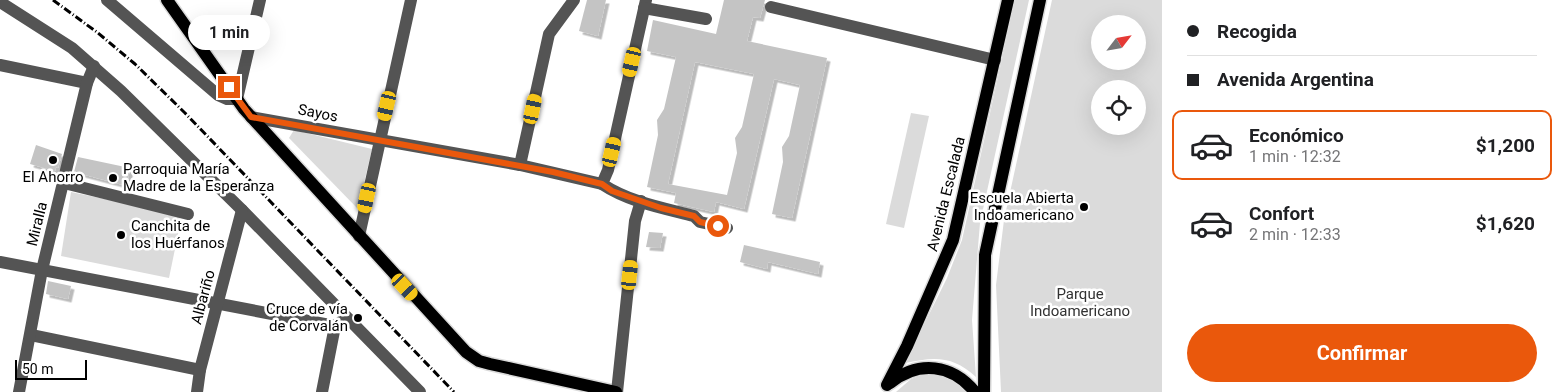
<!DOCTYPE html>
<html lang="es">
<meta charset="utf-8">
<style>
body{margin:0;font-family:Roboto,sans-serif;background:#f2f2f2;color:#202124;height:100vh;display:flex;flex-direction:column;font-size:19px;white-space:nowrap}
*{box-sizing:border-box;margin:0}
p{font-size:16px;color:#757577}
.icon{flex:none;width:28px;height:28px;fill:none;stroke:currentColor;stroke-width:2;stroke-linecap:round;stroke-linejoin:round}
.map{position:relative;flex:1;overflow:hidden}
.details{display:flex;flex-direction:column;background:#fff;width:400px}
.details>*{flex:none}
.hud{display:grid;align-content:center;height:110px;padding:0 25px;background:#fff}
.needle{width:32px;rotate:59deg}
.controls{position:absolute;left:1091px;top:15px;display:grid;gap:10px}
.controls a{display:grid;place-items:center;width:55px;height:55px;border-radius:50%;background:#fff;box-shadow:0 5px 20px #0002;font-size:25px}
.scale{position:absolute;left:15px;bottom:12px;width:72px;box-sizing:border-box;padding-left:5px;border:2px solid #000;border-top:0;font-size:14px;line-height:18px;white-space:nowrap;color:#000;-webkit-text-stroke:4px #fff;paint-order:stroke}
.end{position:absolute;width:22px;height:22px;margin:-11px;border:6px solid #ea580c;background:#fff;box-shadow:0 0 0 2px #fff}
.from{border-radius:50%}
.bubble{position:absolute;height:35px;border-radius:18px;background:#fff;box-shadow:0 5px 20px #0002;font-size:16px;font-weight:700;line-height:35px;text-align:center}
.car{position:absolute;width:15px;height:30px;margin:-15px -8px;border-radius:6px;box-shadow:0 0 4px 1px #0007;background:linear-gradient(#f5c518 24%,#345 0 40%,#f5c518 0 76%,#345 0 86%,#f5c518 0)}
.hud b{display:flex;align-items:center;gap:18px;height:48px;font-size:19px}
.hud b+b{border-top:1px solid #e0e0e0}
.hud i{width:12px;height:12px;background:#202124}
ul{padding:0;list-style:none}
li{display:flex;align-items:center;gap:15px;height:70px;margin:0 10px 8px;padding:0 15px;border:2px solid transparent;border-radius:10px}
li div{flex:1}
li b{display:block;font-size:19px}
li em{font-style:normal;font-weight:700}
li.current{border-color:#ea580c}
li>.icon{width:45px;height:45px;stroke-width:1.5}
.primary-button{display:flex;gap:10px;margin-top:auto;padding:10px 25px}
.primary-button a{flex:1;height:58px;border-radius:30px;background:#ea580c;color:#fff;font-size:20px;font-weight:700;line-height:58px;text-align:center}
main{display:flex;flex:1;min-height:0}
.map>svg:first-child{display:block}
</style>
<main>
<div class="map">
<svg width="1162" height="392" viewBox="0 0 1162 392">
<defs>
<filter id="shadow"><feDropShadow dx="3.5" dy="3.5" stdDeviation="0" flood-color="#0004"/></filter>
</defs>
<rect width="100%" height="100%" fill="#fff"/>
<g fill="#dbdbdb" fill-rule="evenodd">
<path d="M1015,0H1029L980,223L972,320L976,377C952,355 934,357 905,363L947,278L962,240Z"/>
<path d="M1052,0H1162V392H1001L996,285L1004,220ZM1100,24H1138V61H1100ZM1100,89H1138V126H1100Z"/>
<path d="M911,113L929,116L904,228L886,224Z"/>
<path d="M294,130L372,149L358,209L289,138Z"/>
<path d="M71,192L182,215L169,278L61,256Z"/>
<path d="M928,373L954,379L966,392H896L911,379Z"/>
</g>
<g fill="#c4c4c4" fill-rule="evenodd" filter="url(#shadow)">
<path d="M587,0H606L598,36L579,31Z"/>
<path d="M724,0H765L760,18L753,17L747,41L827,58L792,218L772,214L783,162L782,147L789,136L800,85L774,79L744,209L716,202L714,212L696,208L674,203L676,193L647,187L658,135L657,120L664,109L676,57L647,51L653,20L716,34ZM695,62L754,74L742,127L735,138L737,153L727,195L668,184Z"/>
<path d="M36,145L62,154L58,168L56,167L55,171L30,164Z"/>
<path d="M78,157L130,168L127,186L74,172Z"/>
<path d="M649,232L663,233L660,248L646,247Z"/>
<path d="M744,245L820,262L818,274L768,262L767,269L740,262Z"/>
<path d="M48,281L71,286L68,299L46,294Z"/>
</g>
<g fill="none" stroke-linecap="round" stroke-linejoin="round">
<defs>
<g id="major">
<path d="M167,0L244,109L466,352L479,361L490,364L616,392"/>
<path d="M890,383C919,360 952,364 975,392"/>
<path d="M887,385L907,346L953,240L1008,0"/>
<path d="M984,392L985,255L1040,0"/>
</g>
</defs>
<use href="#major" stroke="#dbdbdb" stroke-width="15"/>
<g stroke="#545454" stroke-width="12">
<path d="M107,0L218,95L227,99H237L260,0"/>
<path d="M646,0L608,170L602,184C629,202 663,208 694,216L700,222L727,228"/>
<path d="M0,2L72,48L121,91L242,210L420,392"/>
<path d="M771,7L995,60"/>
<path d="M644,8L706,19"/>
<path d="M0,65L87,83"/>
<path d="M251,117L520,165L549,34L574,0"/>
<path d="M520,165L602,184"/>
<path d="M64,183L188,214"/>
<path d="M359,236L411,0"/>
<path d="M0,262L335,326"/>
<path d="M31,335L200,370"/>
<path d="M19,392L42,270L87,83L94,66"/>
<path d="M197,392L200,370L242,210"/>
<path d="M322,392L335,326L341,322"/>
<path d="M617,392L635,221L641,201"/>
</g>
<use href="#major" stroke="#000" stroke-width="12"/>
<path stroke="#000" stroke-width="3" stroke-dasharray="8 2.5 1 2.5" stroke-linecap="butt" d="M53,0L98,33L135,64L185,113L454,392"/>
</g>
<g fill="none" stroke-linecap="round" stroke-linejoin="round">
<path stroke="#ea580c" stroke-width="6" d="M229,87L251,117L553,172L602,184L612,191L661,208L694,216L700,222L718,226"/>
</g>
<g fill="#000" stroke="#fff" stroke-width="2">
<circle cx="53" cy="160" r="5"/>
<circle cx="113" cy="178" r="5"/>
<circle cx="1084" cy="207" r="5"/>
<circle cx="121" cy="235" r="5"/>
<circle cx="358" cy="318" r="5"/>
</g>
<g text-anchor="middle" dominant-baseline="central" stroke-width="5" stroke-linejoin="round" paint-order="stroke">
<g font-size="15" fill="#000" stroke="#fff">
<text transform="translate(318 113) rotate(11)">Sayos</text>
<text transform="translate(946 194) rotate(-76)">Avenida Escalada</text>
<text transform="translate(37 224) rotate(-76)">Miralla</text>
<text transform="translate(203 297) rotate(-75)">Albariño</text>
</g>
<g font-size="15" fill="#000" stroke="#fff" text-anchor="start">
<text x="123" y="169">Parroquia María<tspan x="123" dy="17">Madre de la Esperanza</tspan></text>
<text x="53" y="177" text-anchor="middle">El Ahorro</text>
<text x="1074" y="198" text-anchor="end">Escuela Abierta<tspan x="1074" dy="17">Indoamericano</tspan></text>
<text x="131" y="226">Canchita de<tspan x="131" dy="17">los Huérfanos</tspan></text>
<text x="348" y="309" text-anchor="end">Cruce de vía<tspan x="348" dy="17">de Corvalán</tspan></text>
</g>
<g font-size="15" fill="#323232" stroke="#fff">
<text x="1080" y="294">Parque<tspan x="1080" dy="17">Indoamericano</tspan></text>
</g>
</g>
</svg>
<div class="controls">
<a><svg class="needle" viewBox="-14 -14 28 28"><path d="M0-13l5 13h-10z" fill="#e53935"/><path d="M0 13l5-13h-10z" fill="#757577"/></svg></a>
<a><svg class="icon" aria-label="locate" viewBox="0 0 24 24"><circle cx="12" cy="12" r="6"/><path d="M12 2v4M12 18v4M2 12h4M18 12h4"/></svg></a>
</div>
<div class="scale">50 m</div>
<i class="end from" style="left:718px;top:226px"></i>
<i class="end" style="left:229px;top:87px"></i>
<div class="bubble" style="left:188px;top:15px;width:82px">1 min</div>
<i class="car" style="left:632px;top:62px;rotate:193deg"></i>
<i class="car" style="left:387px;top:106px;rotate:193deg"></i>
<i class="car" style="left:533px;top:109px;rotate:12deg"></i>
<i class="car" style="left:612px;top:152px;rotate:13deg"></i>
<i class="car" style="left:367px;top:198px;rotate:192deg"></i>
<i class="car" style="left:630px;top:275px;rotate:6deg"></i>
<i class="car" style="left:405px;top:287px;rotate:137deg"></i>
</div>
<section class="details">
<div class="hud">
<b><i class="from"></i>Recogida</b>
<b><i></i>Avenida Argentina</b>
</div>
<ul>
<li class="current"><svg class="icon" aria-label="car" viewBox="0 0 24 24"><path d="M5 17H2v-5l4-1 3-4h7l3 4 3 1v5h-3M9 17h6M6 11h13"/><circle cx="7" cy="17" r="2"/><circle cx="17" cy="17" r="2"/></svg><div><b>Económico</b><p>1 min · 12:32</p></div><em>$1,200</em></li>
<li><svg class="icon" aria-label="car" viewBox="0 0 24 24"><path d="M5 17H2v-5l4-1 3-4h7l3 4 3 1v5h-3M9 17h6M6 11h13"/><circle cx="7" cy="17" r="2"/><circle cx="17" cy="17" r="2"/></svg><div><b>Confort</b><p>2 min · 12:33</p></div><em>$1,620</em></li>
</ul>
<div class="primary-button"><a>Confirmar</a></div>
</section>
</main>
